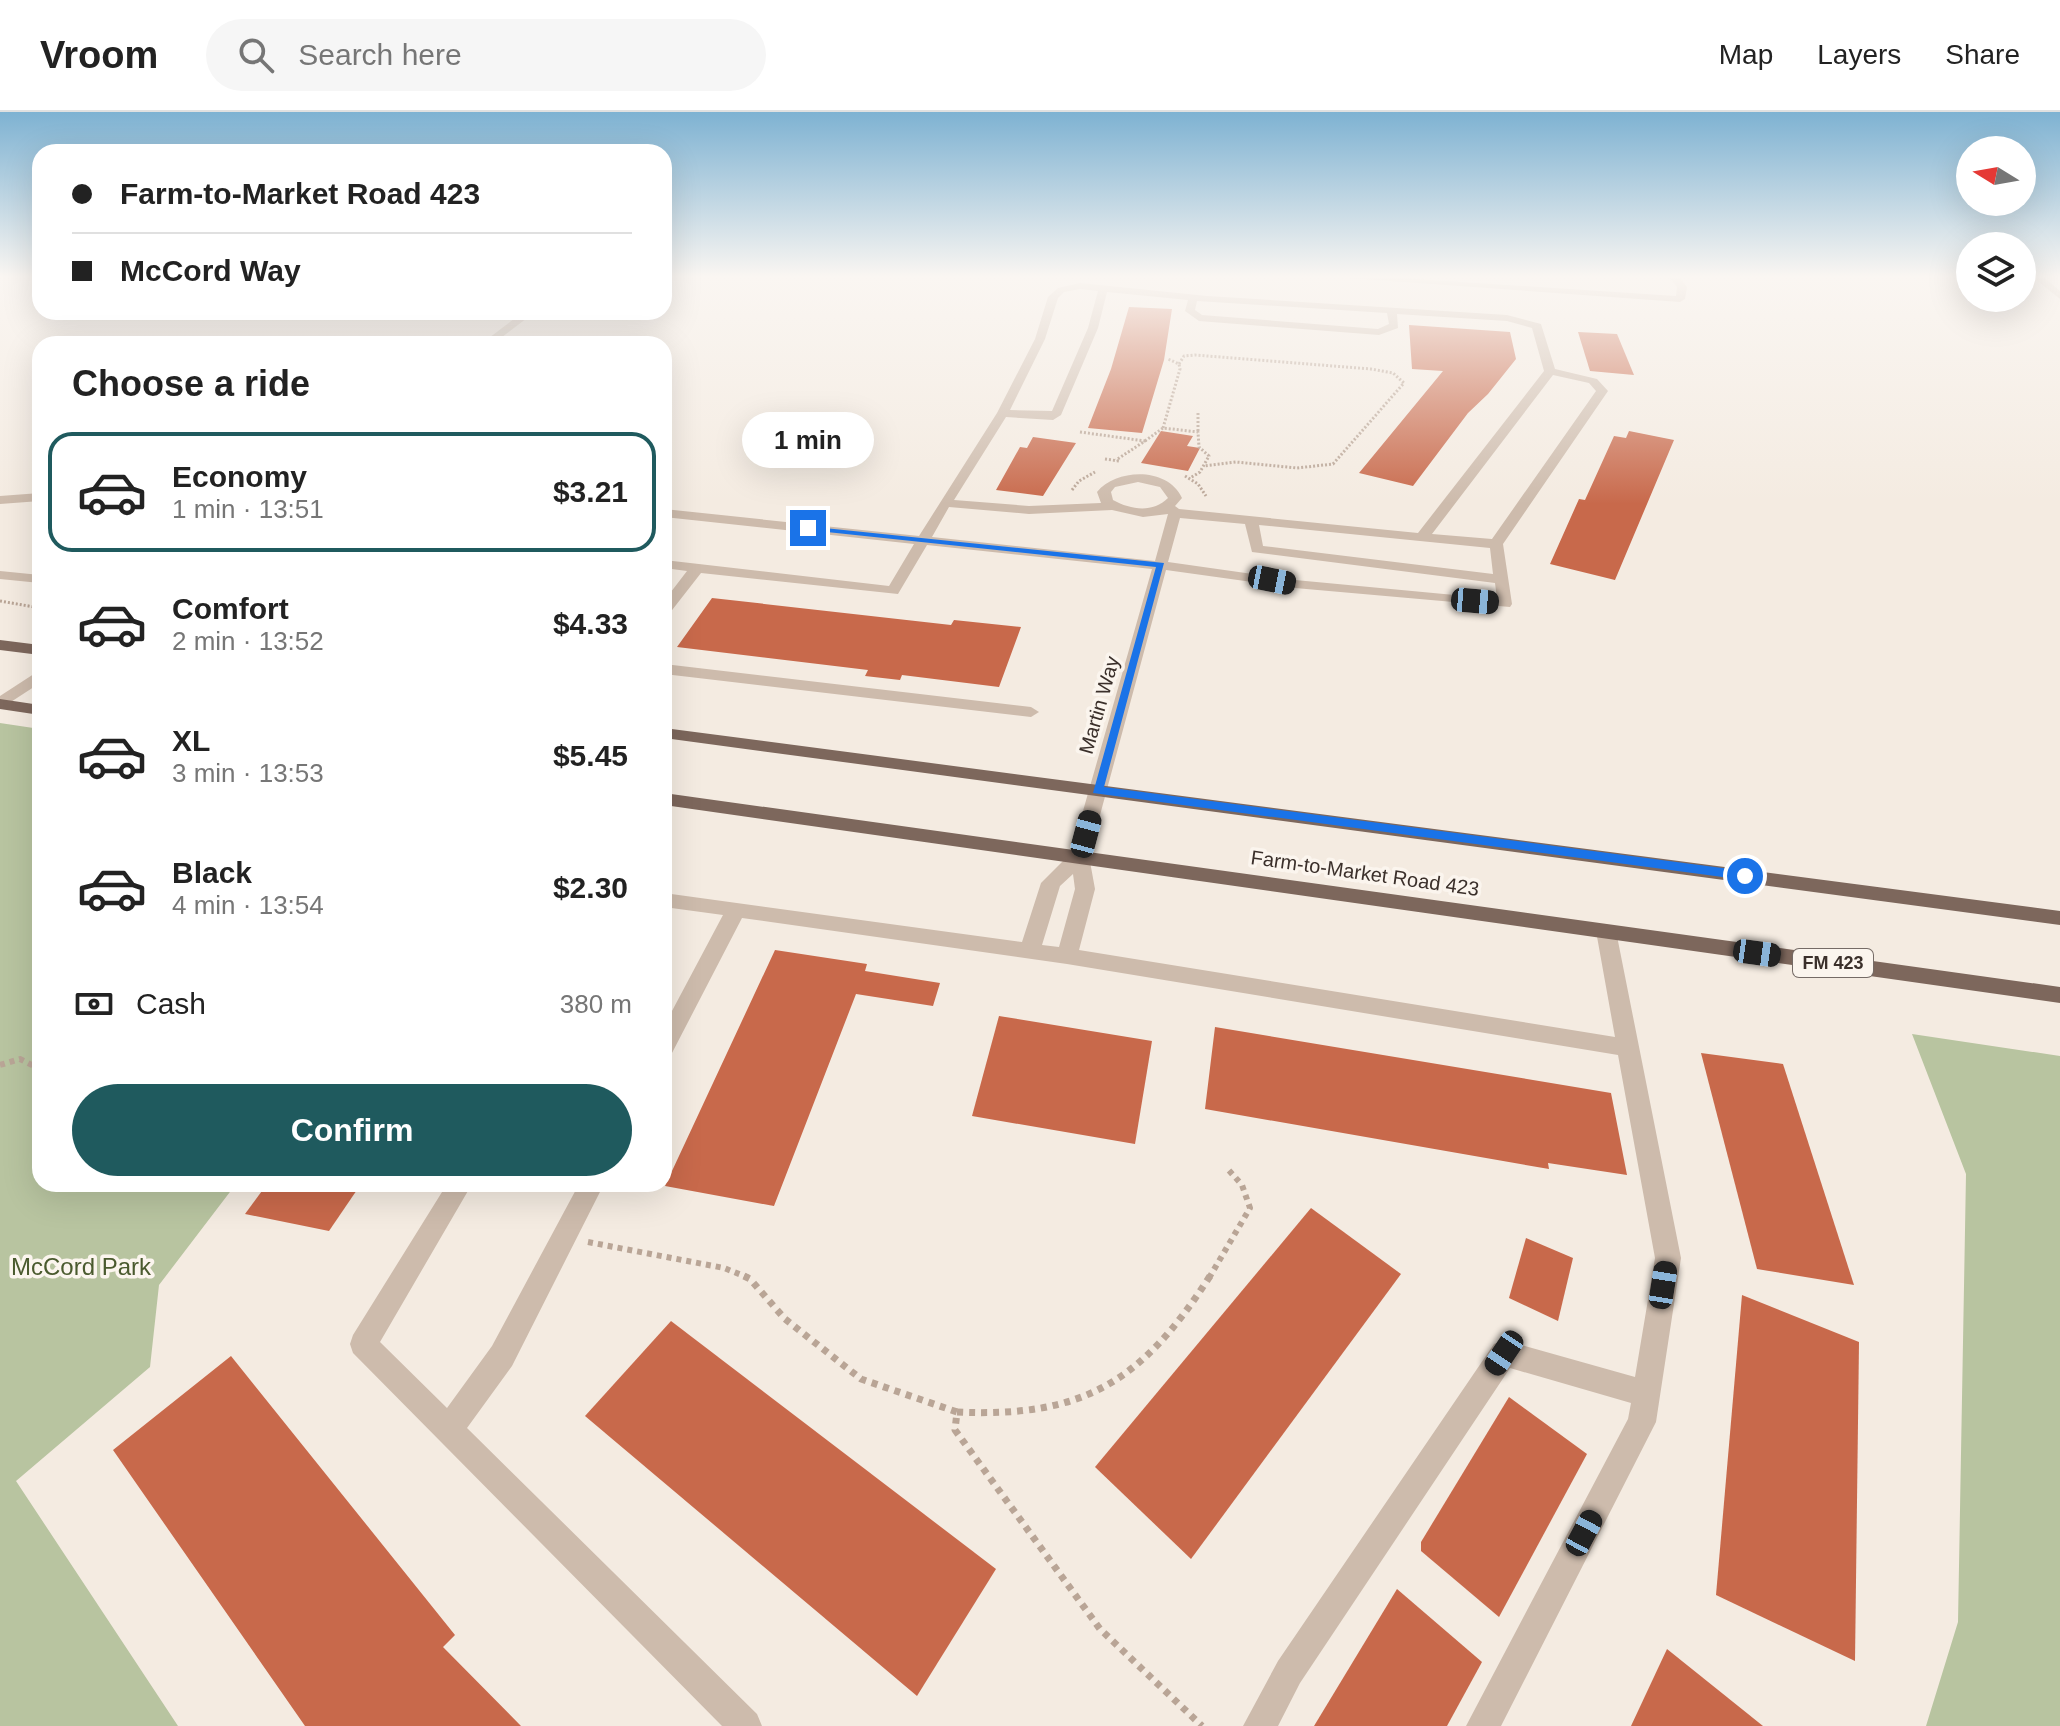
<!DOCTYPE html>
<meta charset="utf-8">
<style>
body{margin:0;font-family:Helvetica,sans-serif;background:#f6f6f6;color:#222;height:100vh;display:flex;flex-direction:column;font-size:30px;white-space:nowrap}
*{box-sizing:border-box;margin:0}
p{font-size:26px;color:#767676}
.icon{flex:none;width:44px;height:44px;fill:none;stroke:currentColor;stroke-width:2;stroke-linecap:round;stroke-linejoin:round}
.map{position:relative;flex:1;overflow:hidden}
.drawer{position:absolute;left:32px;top:224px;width:640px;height:856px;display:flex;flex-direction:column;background:#fff;border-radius:24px;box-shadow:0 8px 32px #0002}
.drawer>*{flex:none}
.banner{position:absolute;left:32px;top:32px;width:640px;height:176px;border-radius:24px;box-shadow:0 8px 32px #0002;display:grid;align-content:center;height:176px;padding:0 40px;background:#fff}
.needle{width:52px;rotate:281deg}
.controls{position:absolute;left:1956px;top:24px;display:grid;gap:16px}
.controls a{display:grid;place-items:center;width:80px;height:80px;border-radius:50%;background:#fff;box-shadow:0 8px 32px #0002;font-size:40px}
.end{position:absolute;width:36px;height:36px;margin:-18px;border:10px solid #1a73e8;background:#fff;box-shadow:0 0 0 4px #fff}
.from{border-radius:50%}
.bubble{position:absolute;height:56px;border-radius:28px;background:#fff;box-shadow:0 8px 32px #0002;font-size:26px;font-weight:600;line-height:56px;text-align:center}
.car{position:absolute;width:24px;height:48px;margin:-24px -12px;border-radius:10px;box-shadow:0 0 6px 2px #0007;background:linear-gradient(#222 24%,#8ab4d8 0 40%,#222 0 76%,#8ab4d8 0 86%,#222 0)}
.banner b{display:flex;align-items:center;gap:28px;height:76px;font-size:30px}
.banner b+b{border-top:2px solid #e0e0e0}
.banner i{width:20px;height:20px;background:#222}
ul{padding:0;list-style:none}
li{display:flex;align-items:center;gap:24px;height:120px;margin:0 16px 12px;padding:0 24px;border:4px solid transparent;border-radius:24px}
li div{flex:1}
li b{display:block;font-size:30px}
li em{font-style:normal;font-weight:600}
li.selected{border-color:#1f5a5e}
li>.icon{width:72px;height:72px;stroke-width:1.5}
h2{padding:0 40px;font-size:36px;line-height:96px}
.pay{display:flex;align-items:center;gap:20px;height:88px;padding:0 40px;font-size:30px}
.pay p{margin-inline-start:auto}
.action{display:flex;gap:16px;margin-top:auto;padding:16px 40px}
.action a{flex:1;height:92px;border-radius:48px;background:#1f5a5e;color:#fff;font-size:32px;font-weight:600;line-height:92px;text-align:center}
header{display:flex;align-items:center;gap:48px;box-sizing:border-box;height:112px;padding:0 40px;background:#fff;border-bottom:2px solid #e0e0e0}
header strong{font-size:38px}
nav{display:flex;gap:44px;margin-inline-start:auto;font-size:28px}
.search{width:560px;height:72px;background:#f6f6f6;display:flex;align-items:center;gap:20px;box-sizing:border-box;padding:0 28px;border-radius:44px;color:#767676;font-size:30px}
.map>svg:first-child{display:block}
</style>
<header>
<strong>Vroom</strong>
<div class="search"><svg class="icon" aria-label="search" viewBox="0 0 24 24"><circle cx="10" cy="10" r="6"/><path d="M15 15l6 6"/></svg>Search here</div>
<nav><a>Map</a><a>Layers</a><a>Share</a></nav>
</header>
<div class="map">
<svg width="2060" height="1614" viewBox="0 0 2060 1614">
<rect width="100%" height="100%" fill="#f4ebe1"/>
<g fill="#b8c4a0">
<path d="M0,611L40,617V1072H236L159,1173L150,1255L16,1369L178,1614H0Z"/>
<path d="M1912,922L2060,944V1614H1926L1958,1510L1966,1062Z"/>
</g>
<g fill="#c8694b">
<path d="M1129,195L1172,197L1164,248L1142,321L1088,316L1111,257Z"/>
<path d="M1409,213L1510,220L1516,247L1488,282L1468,301L1413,374L1359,361L1443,259L1412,257Z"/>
<path d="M1578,220L1617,222L1634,263L1590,259Z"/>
<path d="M1161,319L1193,324L1187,334L1200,336L1188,359L1141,351Z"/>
<path d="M1629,319L1674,328L1615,468L1550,452L1579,387L1585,388L1614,324L1626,326Z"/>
<path d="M1033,325L1076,331L1043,384L996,378L1020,335L1027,336Z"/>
<path d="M712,486L951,513L954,508L1021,515L999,575L902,563L900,568L865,564L868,558L677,535Z"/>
<path d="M775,838L867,852L865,859L940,871L933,894L856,882L774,1094L665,1074Z"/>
<path d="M999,904L1152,929L1135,1032L972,1004Z"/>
<path d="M1215,915L1611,981L1627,1063L1548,1051L1549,1057L1205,997Z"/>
<path d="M1701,941L1783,952L1854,1173L1757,1157Z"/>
<path d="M267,1072H361L329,1119L245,1102Z"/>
<path d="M1311,1096L1401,1162L1191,1447L1095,1355Z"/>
<path d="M1526,1126L1573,1146L1558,1209L1509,1186Z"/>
<path d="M1742,1183L1859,1230L1855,1549L1716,1483Z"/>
<path d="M671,1209L996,1457L917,1584L585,1304Z"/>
<path d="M231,1244L455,1523L443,1535L521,1614H305L113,1338Z"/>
<path d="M1509,1285L1587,1342L1499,1505L1421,1439V1430Z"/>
<path d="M1397,1477L1482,1550L1447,1614H1314Z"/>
<path d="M1667,1537L1763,1614H1631Z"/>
</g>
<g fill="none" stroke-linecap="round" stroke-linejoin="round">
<g stroke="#b9a596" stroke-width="3" stroke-dasharray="2 2" stroke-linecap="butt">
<path d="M1179,252L1184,244L1195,243L1371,257L1393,261L1404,271L1333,352L1297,356L1236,350L1204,354"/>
<path d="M1198,301V320"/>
<path d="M1163,316L1180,257L1179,252L1168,247"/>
<path d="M1080,320L1145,329L1116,348"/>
<path d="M1145,329L1163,316L1198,320L1199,335L1209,344L1200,360L1190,366"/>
<path d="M1105,347L1119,349"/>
<path d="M1185,364L1198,372L1206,384"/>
<path d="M1072,378L1079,369L1095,360"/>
<path d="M0,489L40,496"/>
</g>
<g stroke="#b9a596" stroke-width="6" stroke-dasharray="5 5" stroke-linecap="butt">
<path d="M0,953L20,947L40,957"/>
<path d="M588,1130L724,1156L749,1166"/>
<path d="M1209,1166L1250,1096L1242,1073L1226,1055"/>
</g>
<g stroke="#b9a596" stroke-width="7" stroke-dasharray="6 6" stroke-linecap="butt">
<path d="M744,1164L750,1167L785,1207L861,1267L957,1300L955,1318L1100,1517L1202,1614"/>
<path d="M957,1300C1083,1306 1142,1270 1210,1164"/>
</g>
<g fill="#cdbbac" fill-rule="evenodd">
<path d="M1348,166H1401L1676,184L1677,175L1670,166H1680L1687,175L1685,187L1680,190Z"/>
<path d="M2034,166H2045L2060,179V187Z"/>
<path d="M1080,171L1207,184L1507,203L1541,212L1555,257L1597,267L1608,279L1503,432L1512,492L1510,495L1295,476L1166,458L1089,744L1095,777L1079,838L1615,925L1596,819L1599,814H1613L1616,819L1681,1146L1656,1310L1501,1614H1466L1628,1307L1631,1291L1510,1256L1300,1571L1278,1614H1243L1278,1549L1494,1232L1504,1228L1635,1265L1655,1146L1618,943L1067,852L742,806L672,941L664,944V914L723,803L664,795V781L1022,830L1041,771L1071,741L1152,457L927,433L898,482L701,461L669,502L664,503V489L687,459L664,456V448L889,474L914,432L664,405V397L919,424L997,301L1035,227L1048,185L1058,176ZM1080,177L1098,179L1088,216L1052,299L1010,298L1045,227L1058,186L1064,180ZM1107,180L1188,188L1185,199L1199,209L1379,223L1398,216L1397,202L1507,209L1532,216L1544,259L1418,421L1179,397L1175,394L1182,386C1168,355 1117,356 1097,380L1101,391L1029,394L954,388L1006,305L1053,308L1061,303L1098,216ZM1197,189L1387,201L1389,212L1378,217L1202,203L1195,198ZM1553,263L1589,271L1596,279L1492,427L1432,422ZM1138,370L1160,375L1168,386C1153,401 1131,398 1113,388L1111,380L1115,375ZM949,395L1029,402L1112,398L1143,405L1168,402L1155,449L932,425ZM1180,406L1245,412L1252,440L1495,471L1497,487L1295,468L1168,450ZM1259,413L1490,436L1493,462L1263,434ZM1073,762L1075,777L1059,835L1042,833L1060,774Z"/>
<path d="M523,200H535L493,232H481Z"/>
<path d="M40,381V389L0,392V384Z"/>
<path d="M0,459L40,463V471L0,467Z"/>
<path d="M664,552L1031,595L1039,600L1031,605L664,562Z"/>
<path d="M40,558V571L0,597V584Z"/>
<path d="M447,1072H472L380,1230L447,1296L492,1234L579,1072H604L512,1254L467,1316L757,1602L762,1614H722L353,1241L350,1232L353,1223Z"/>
</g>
<g fill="#7d675c" fill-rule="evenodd">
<path d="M0,528L40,533V543L0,538Z"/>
<path d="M0,587L40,593V603L0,597Z"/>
<path d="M664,616L2060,799V813L664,626Z"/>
<path d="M664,681L2060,875V891L664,693Z"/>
</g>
</g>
<linearGradient id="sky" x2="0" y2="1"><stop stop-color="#7eb2d2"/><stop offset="0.42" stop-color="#faf6f2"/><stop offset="1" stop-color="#faf6f2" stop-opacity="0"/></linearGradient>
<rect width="2060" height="392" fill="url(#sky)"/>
<path fill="#1a73e8" d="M805,414L1164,451L1104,675L1745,759L1751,764L1745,768L1093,681L1156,455L808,418Z"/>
<g text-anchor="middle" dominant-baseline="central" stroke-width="7" stroke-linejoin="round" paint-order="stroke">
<rect fill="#fbf5ee" stroke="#756b66" stroke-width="2" x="1793" y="837" width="80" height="28" rx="6"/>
<g font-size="18" font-weight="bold" fill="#3b302b">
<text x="1833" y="851">FM 423</text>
</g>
<g font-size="20" fill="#3b302b" stroke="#fbf5ee">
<text transform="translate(1099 593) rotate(-74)">Martin Way</text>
<text transform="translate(1365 761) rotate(8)">Farm-to-Market Road 423</text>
</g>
<g font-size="24" fill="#4a5a2e" stroke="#fbf5ee">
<text x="81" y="1154">McCord Park</text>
</g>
</g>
</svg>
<div class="controls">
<a><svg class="needle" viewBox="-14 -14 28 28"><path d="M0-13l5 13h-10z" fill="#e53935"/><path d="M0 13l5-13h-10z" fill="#767676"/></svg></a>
<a><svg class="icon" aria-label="layers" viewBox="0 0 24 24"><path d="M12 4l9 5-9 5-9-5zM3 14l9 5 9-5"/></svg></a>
</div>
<i class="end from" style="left:1745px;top:764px"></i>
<i class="end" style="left:808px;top:416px"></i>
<div class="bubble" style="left:742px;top:300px;width:132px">1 min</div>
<i class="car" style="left:1272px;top:468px;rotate:101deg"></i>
<i class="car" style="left:1475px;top:489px;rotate:95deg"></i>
<i class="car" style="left:1086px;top:722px;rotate:15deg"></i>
<i class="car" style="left:1757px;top:841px;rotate:98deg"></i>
<i class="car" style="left:1663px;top:1173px;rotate:9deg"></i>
<i class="car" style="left:1504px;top:1241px;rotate:214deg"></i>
<i class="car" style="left:1584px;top:1421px;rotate:28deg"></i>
<div class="banner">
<b><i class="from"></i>Farm-to-Market Road 423</b>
<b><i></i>McCord Way</b>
</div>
<section class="drawer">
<h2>Choose a ride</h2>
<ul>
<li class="selected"><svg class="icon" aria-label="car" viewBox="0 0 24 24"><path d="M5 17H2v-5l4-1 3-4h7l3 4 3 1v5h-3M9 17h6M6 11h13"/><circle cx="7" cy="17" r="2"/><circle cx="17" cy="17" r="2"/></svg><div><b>Economy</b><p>1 min · 13:51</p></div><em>$3.21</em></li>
<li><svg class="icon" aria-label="car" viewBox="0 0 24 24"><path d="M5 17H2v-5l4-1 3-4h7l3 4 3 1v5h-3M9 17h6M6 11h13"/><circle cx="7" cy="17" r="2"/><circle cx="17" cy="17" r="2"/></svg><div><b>Comfort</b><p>2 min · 13:52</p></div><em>$4.33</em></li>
<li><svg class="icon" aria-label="car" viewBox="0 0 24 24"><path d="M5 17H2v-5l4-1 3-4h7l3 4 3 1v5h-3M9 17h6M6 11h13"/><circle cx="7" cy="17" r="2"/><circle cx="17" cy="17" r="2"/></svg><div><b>XL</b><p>3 min · 13:53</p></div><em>$5.45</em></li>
<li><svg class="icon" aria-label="car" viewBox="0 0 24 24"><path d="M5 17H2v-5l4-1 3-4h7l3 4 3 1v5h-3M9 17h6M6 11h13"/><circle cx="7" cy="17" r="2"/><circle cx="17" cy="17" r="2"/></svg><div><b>Black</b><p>4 min · 13:54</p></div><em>$2.30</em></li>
</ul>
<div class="pay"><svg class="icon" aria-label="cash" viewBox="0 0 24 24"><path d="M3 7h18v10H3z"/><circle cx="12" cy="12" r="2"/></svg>Cash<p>380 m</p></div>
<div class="action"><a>Confirm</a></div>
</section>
</div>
